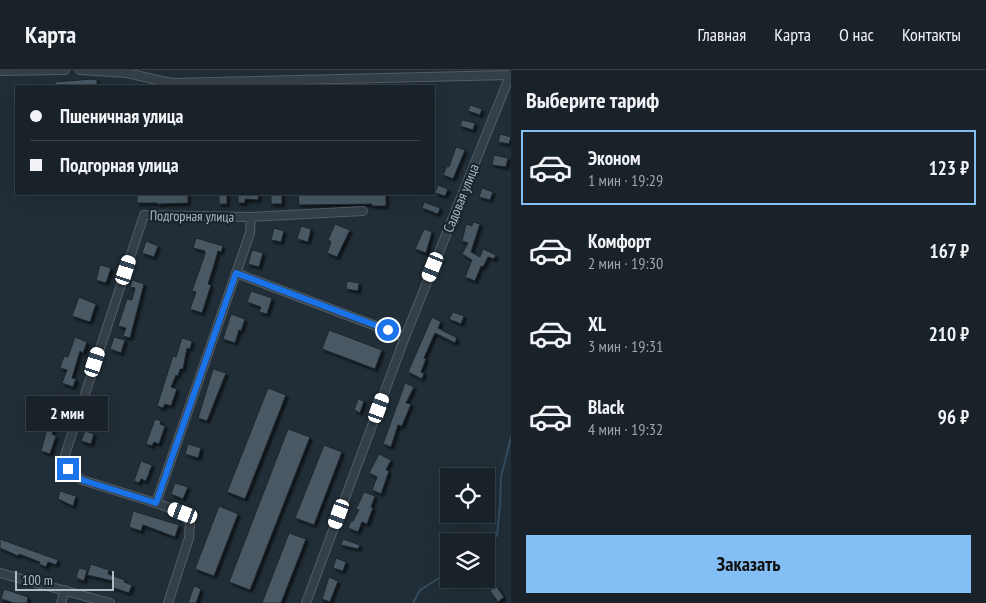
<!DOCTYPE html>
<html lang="ru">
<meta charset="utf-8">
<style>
body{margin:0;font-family:"PT Sans Narrow",sans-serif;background:#262f35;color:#f1f3f6;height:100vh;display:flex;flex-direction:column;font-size:19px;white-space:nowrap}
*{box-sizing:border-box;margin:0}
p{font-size:16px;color:#9fa4a8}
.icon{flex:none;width:28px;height:28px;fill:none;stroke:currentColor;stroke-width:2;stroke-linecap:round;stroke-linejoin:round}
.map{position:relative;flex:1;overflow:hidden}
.details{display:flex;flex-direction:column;background:#192229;width:475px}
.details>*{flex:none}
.guide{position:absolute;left:15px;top:15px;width:420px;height:110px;border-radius:0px;box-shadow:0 5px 20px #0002,0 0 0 1px #373f46;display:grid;align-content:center;height:110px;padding:0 15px;background:#192229}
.tools{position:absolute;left:440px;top:398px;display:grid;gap:10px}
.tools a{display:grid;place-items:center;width:55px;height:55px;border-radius:0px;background:#192229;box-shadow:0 5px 20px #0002,0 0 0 1px #373f46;font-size:25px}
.scale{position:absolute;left:15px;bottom:12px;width:99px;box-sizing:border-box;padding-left:5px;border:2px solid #afbac5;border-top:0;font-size:14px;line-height:18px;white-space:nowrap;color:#afbac5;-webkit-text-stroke:4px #1a242c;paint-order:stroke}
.end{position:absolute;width:22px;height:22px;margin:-11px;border:6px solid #1a73e8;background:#fff;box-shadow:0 0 0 2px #fff}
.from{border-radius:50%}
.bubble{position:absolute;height:35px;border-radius:0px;background:#192229;box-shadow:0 5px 20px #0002,0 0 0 1px #373f46;font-size:16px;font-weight:700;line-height:35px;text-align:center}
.car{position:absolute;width:15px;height:30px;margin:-15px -8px;border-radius:6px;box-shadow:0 0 4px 1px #0007;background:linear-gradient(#fff 24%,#345 0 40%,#fff 0 76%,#345 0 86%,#fff 0)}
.guide b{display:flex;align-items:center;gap:18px;height:48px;font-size:19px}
.guide b+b{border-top:1px solid #373f46}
.guide i{width:12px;height:12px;background:#f1f3f6}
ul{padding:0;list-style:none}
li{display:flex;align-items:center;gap:15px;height:75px;margin:0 10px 8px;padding:0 5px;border:2px solid transparent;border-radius:0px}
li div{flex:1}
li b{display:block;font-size:19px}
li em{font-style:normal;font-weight:700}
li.selected{border-color:#83bff5}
li>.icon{width:45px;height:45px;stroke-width:1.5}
h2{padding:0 15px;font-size:22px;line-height:60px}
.cta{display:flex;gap:10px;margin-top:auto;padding:10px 15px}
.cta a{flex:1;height:58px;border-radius:0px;background:#83bff5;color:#111;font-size:20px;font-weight:700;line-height:58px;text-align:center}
header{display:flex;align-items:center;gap:30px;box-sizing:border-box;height:70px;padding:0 25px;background:#192229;border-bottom:1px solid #373f46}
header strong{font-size:24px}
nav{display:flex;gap:28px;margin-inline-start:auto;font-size:18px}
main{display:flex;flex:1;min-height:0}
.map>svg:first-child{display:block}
</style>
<header>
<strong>Карта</strong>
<nav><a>Главная</a><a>Карта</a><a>О нас</a><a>Контакты</a></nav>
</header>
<main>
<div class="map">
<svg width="511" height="533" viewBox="0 0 511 533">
<defs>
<filter id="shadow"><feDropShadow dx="2.5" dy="2.5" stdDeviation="1" flood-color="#0009"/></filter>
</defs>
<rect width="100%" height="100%" fill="#212e37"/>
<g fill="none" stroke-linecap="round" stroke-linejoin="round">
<g stroke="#354c5e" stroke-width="2">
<path d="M486,477L497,465L500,435L501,407L511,367"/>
<path d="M413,533L420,520L449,502"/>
</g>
</g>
<g fill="#495863" stroke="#1c262f" filter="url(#shadow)">
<path d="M92,9L97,10V16H55V12Z"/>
<path d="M470,35L482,39L480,45L468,41Z"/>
<path d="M462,50L475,53L473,60L460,56Z"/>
<path d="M500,64L511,67L509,74L498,72Z"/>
<path d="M456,77L465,80L453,109L443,105L447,96L449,97Z"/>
<path d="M494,85L508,88L506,97L492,95Z"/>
<path d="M438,115L448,119L445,126L435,123Z"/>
<path d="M482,118L493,122L490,130L479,127Z"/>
<path d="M137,124H188V133L157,134V133H137Z"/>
<rect x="219" y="124" width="8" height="10"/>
<path d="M238,124H259L258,130L245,129V133H238Z"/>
<rect x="271" y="124" width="11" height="10"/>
<path d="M298,124H386V136H372V134L299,135Z"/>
<path d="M424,132L440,138L438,144L422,138Z"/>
<path d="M473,152L480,154L471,182L480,187L483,179L496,185L494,189L488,187L483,197L481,196L475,211L465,207L472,190L462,184L468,173L462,171L466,154L472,156Z"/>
<path d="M335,154L350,160L337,187L327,183L331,172L328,170Z"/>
<path d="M301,156L311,159L308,172L297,169Z"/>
<path d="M274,158L284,161L281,172L271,170Z"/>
<path d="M424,159L432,162L426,183L415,179Z"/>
<path d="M196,168L223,176L221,182L218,181L214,195L208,214L211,215L202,243L190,239L196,222L192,221L205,184V181L193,178Z"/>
<path d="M146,171L158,176L154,187L142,183Z"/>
<path d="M252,180L263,183L259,197L248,194Z"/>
<path d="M100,195L111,198L106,213L96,210Z"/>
<path d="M132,210L144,214L130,268L123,266L126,258L118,256L127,229L132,230L135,218L130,217Z"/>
<path d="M347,211L359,213L358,221L346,219Z"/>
<path d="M251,221L272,228L267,244L259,242L261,237L247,232Z"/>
<path d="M79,227L96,234L90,252L72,246Z"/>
<path d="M453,242L464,246L461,254L449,249Z"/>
<path d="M231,244L245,249L241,261L239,260L235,273L223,269Z"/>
<path d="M432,247L441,252L438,258L457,268L455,273L435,263L424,288L426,289L421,302L424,303L422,309L408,302Z"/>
<path d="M329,260L382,280L375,299L322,279Z"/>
<path d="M75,267L87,272L83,283L80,281L72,308L76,309L73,317L62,313L67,300L60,298L64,286L68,287Z"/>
<path d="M114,267L125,270L121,283L110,279Z"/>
<path d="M182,268L192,271L190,279L187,278L183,299H180L178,306L176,305L171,317L177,319L171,336L165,334L163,338L157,336L173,286L176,287Z"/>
<path d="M213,299L226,303L207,351L198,348Z"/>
<path d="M405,313L414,317L406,333L411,334L402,356L398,355L391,377L383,374Z"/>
<path d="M268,318L286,325L245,429L227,422Z"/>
<path d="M57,325L69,329L66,337L54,332Z"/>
<path d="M358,329L364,331L360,343L354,340Z"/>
<path d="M51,344L63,348L60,356L55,354L52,364L56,366L50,384L41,381Z"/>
<path d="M155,349L161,351L160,354L165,356L159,374L154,372L152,376L146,374Z"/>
<path d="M288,359L310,367L250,520L229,512Z"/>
<path d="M85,361L94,364L91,374L81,371Z"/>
<path d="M188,374L201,378L198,388L185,384Z"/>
<path d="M324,375L342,382L314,455L295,448Z"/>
<path d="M379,384L391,390L386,400L389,401L381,424L372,420L377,407L369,403Z"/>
<path d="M141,391L152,395L146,411L141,409L139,413L134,411Z"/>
<path d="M175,413L188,417L183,429L171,424Z"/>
<path d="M60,421L76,426L73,436L58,429Z"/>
<path d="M364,422L375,426L371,437L373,438L367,454L362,452L358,462L348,458L351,451H353L359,440L356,439Z"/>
<path d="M219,436L238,444L214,506L195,499Z"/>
<path d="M133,441L179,455L175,467L143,455L141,461L129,457Z"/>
<path d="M289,463L306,469L281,533H262Z"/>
<path d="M0,469L58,490L56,495L48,492L46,497L39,494L40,492L19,484L18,486L0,478Z"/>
<path d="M343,469L360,475L358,479L341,475Z"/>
<path d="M336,488L346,492L343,501L333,498Z"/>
<path d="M91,494L109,500L108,504L125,510L124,512L132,515L129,523L111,517L113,511L87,505Z"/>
<path d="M79,498L87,500L84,511L76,508Z"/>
<path d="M329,507L338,511L330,532L322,529Z"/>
<path d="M194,516L201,519L196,533H188Z"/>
<path d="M496,516L504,527L498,532L490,521Z"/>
<path d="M4,519L28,527L27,533H14L1,529Z"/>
</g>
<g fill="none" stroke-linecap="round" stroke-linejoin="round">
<defs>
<g id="street">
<path d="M80,0L127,3L171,13L511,5"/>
<path d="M0,1L65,0"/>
<path d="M236,203L405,267"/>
<path d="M156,433L82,410L68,399L65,385L144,145L251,147L363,141"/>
<path d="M0,503L110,533"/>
<path d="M61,533L65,520"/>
<path d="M168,533L189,468L190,453L183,443L156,433L250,163L251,147"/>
<path d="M306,533L405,267L511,3"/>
</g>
</defs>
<use href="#street" stroke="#525d66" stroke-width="10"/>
<use href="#street" stroke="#343f48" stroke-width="8"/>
</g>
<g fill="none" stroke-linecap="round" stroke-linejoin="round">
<path stroke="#1a73e8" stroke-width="6" d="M68,399L82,410L156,433L236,203L388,260"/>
</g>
<g text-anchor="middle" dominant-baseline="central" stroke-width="4.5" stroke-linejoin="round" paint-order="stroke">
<g font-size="14" fill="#afbac5" stroke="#1a242c">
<text transform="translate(461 128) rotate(-68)">Садовая улица</text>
<text transform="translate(192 146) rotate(1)">Подгорная улица</text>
</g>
</g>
</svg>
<div class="tools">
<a><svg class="icon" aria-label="locate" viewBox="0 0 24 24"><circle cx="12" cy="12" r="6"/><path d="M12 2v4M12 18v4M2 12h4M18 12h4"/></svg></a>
<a><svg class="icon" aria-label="layers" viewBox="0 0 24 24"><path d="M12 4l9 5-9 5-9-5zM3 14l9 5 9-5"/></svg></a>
</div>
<div class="scale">100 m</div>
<i class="end from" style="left:388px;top:260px"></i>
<i class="end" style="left:68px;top:399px"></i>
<div class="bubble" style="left:26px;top:326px;width:82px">2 мин</div>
<i class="car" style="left:433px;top:197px;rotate:202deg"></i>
<i class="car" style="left:126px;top:200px;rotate:18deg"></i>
<i class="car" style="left:95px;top:292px;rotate:18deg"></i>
<i class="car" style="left:379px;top:338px;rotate:20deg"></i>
<i class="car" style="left:183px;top:443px;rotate:291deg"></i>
<i class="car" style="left:339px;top:444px;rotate:200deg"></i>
<div class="guide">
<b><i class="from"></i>Пшеничная улица</b>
<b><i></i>Подгорная улица</b>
</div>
</div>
<section class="details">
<h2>Выберите тариф</h2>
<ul>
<li class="selected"><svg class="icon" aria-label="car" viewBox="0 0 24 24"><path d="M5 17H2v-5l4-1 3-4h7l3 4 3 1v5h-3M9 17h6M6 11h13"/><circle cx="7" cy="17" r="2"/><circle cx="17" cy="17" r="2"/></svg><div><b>Эконом</b><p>1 мин · 19:29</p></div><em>123 ₽</em></li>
<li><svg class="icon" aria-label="car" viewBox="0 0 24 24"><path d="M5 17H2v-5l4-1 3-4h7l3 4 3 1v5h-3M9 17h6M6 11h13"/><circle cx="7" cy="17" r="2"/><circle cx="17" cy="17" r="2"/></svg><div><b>Комфорт</b><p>2 мин · 19:30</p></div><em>167 ₽</em></li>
<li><svg class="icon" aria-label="car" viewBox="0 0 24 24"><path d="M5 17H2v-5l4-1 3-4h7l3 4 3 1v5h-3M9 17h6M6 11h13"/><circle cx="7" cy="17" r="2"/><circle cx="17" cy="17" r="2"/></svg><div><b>XL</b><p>3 мин · 19:31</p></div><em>210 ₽</em></li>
<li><svg class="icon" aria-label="car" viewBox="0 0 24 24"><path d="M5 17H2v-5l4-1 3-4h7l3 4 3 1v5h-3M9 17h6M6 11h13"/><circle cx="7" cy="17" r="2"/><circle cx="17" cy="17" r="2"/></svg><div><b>Black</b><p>4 мин · 19:32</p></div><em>96 ₽</em></li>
</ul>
<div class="cta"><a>Заказать</a></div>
</section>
</main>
